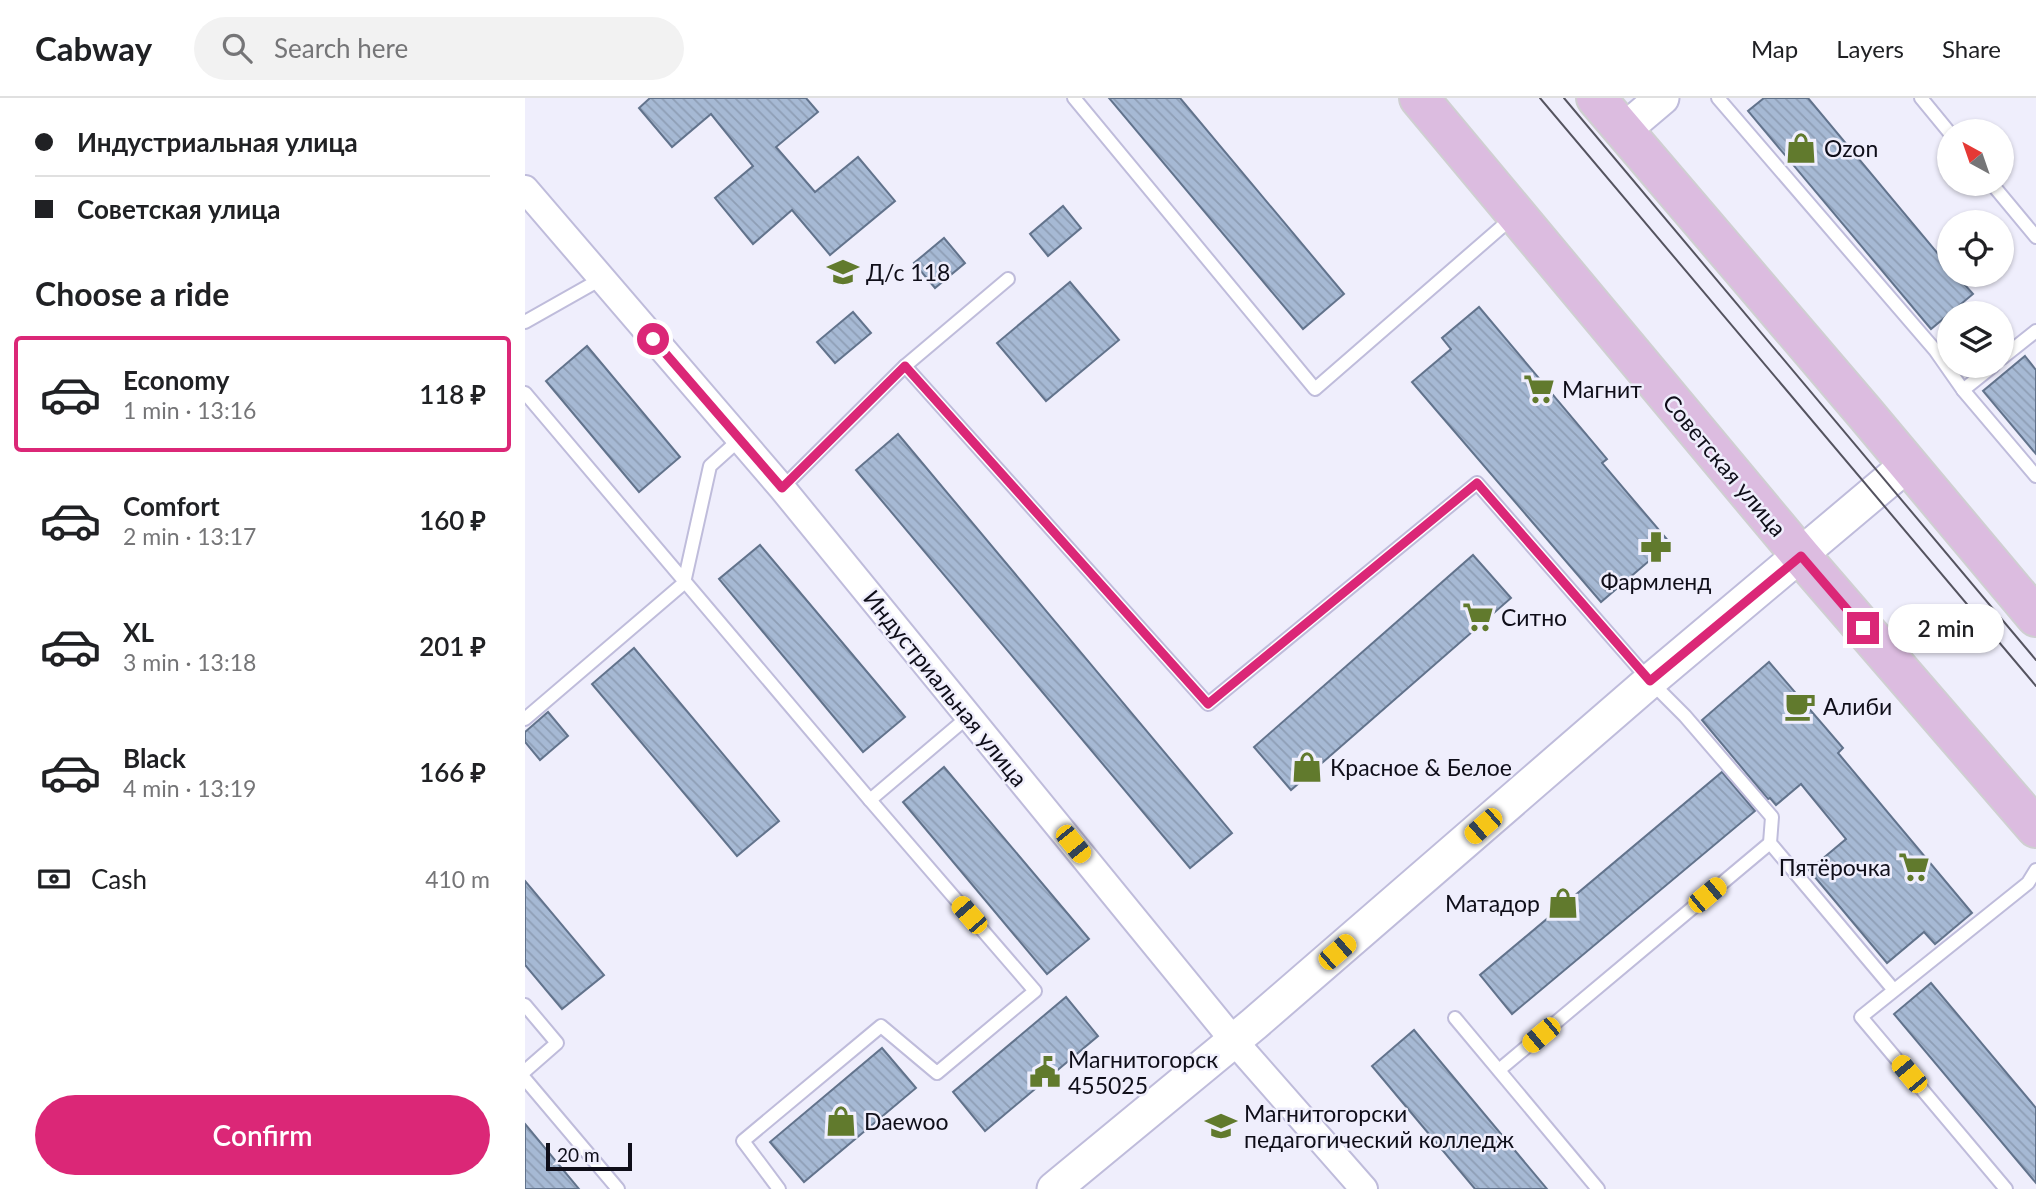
<!DOCTYPE html>
<meta charset="utf-8">
<style>
body{margin:0;font-family:Lato,sans-serif;background:#f2f2f2;color:#202124;height:100vh;display:flex;flex-direction:column;font-size:26px;white-space:nowrap}
*{box-sizing:border-box;margin:0}
p{font-size:23px;color:#757577}
.icon{flex:none;width:38px;height:38px;fill:none;stroke:currentColor;stroke-width:2;stroke-linecap:round;stroke-linejoin:round}
.map{position:relative;flex:1;overflow:hidden}
.drawer{display:flex;flex-direction:column;background:#fff;width:525px}
.drawer>*{flex:none}
.banner{display:grid;align-content:center;height:154px;padding:0 35px;background:#fff}
.needle{width:46px;rotate:320deg}
.buttons{position:absolute;left:1412px;top:21px;display:grid;gap:14px}
.buttons a{display:grid;place-items:center;width:77px;height:77px;border-radius:50%;background:#fff;box-shadow:0 2px 5px #0004;font-size:35px}
.scale{position:absolute;left:21px;bottom:18px;width:86px;box-sizing:border-box;padding-left:7px;border:4px solid #0f0e19;border-top:0;font-size:19px;line-height:24px;white-space:nowrap;color:#0f0e19;-webkit-text-stroke:5px #efeefc;paint-order:stroke}
.end{position:absolute;width:32px;height:32px;margin:-16px;border:9px solid #db2777;background:#fff;box-shadow:0 0 0 4px #fff}
.from{border-radius:50%}
.bubble{position:absolute;height:49px;border-radius:24px;background:#fff;box-shadow:0 2px 5px #0004;font-size:23px;font-weight:600;line-height:49px;text-align:center}
.car{position:absolute;width:21px;height:42px;margin:-21px -10px;border-radius:9px;box-shadow:0 0 5px 2px #0007;background:linear-gradient(#f5c518 24%,#345 0 40%,#f5c518 0 76%,#345 0 86%,#f5c518 0)}
.banner b{display:flex;align-items:center;gap:24px;height:66px;font-size:26px}
.banner b+b{border-top:2px solid #e0e0e0}
.banner i{width:18px;height:18px;background:#202124}
ul{padding:0;list-style:none}
li{display:flex;align-items:center;gap:21px;height:116px;margin:0 14px 10px;padding:0 21px;border:4px solid transparent;border-radius:7px}
li div{flex:1}
li b{display:block;font-size:26px}
li em{font-style:normal;font-weight:600}
li.on{border-color:#db2777}
li>.icon{width:63px;height:63px;stroke-width:1.5}
h2{padding:0 35px;font-size:32px;line-height:84px}
.pay{display:flex;align-items:center;gap:18px;height:77px;padding:0 35px;font-size:26px}
.pay p{margin-inline-start:auto}
.button{display:flex;gap:14px;margin-top:auto;padding:14px 35px}
.button a{flex:1;height:80px;border-radius:42px;background:#db2777;color:#fff;font-size:28px;font-weight:600;line-height:80px;text-align:center}
header{display:flex;align-items:center;gap:42px;box-sizing:border-box;height:98px;padding:0 35px;background:#fff;border-bottom:2px solid #e0e0e0}
header strong{font-size:33px}
nav{display:flex;gap:38px;margin-inline-start:auto;font-size:24px}
.search{width:490px;height:63px;background:#f2f2f2;display:flex;align-items:center;gap:18px;box-sizing:border-box;padding:0 24px;border-radius:38px;color:#757577;font-size:26px}
main{display:flex;flex:1;min-height:0}
.map>svg:first-child{display:block}
</style>
<header>
<strong>Cabway</strong>
<div class="search"><svg class="icon" aria-label="search" viewBox="0 0 24 24"><circle cx="10" cy="10" r="6"/><path d="M15 15l6 6"/></svg>Search here</div>
<nav><a>Map</a><a>Layers</a><a>Share</a></nav>
</header>
<main>
<section class="drawer">
<div class="banner">
<b><i class="from"></i>Индустриальная улица</b>
<b><i></i>Советская улица</b>
</div>
<h2>Choose a ride</h2>
<ul>
<li class="on"><svg class="icon" aria-label="car" viewBox="0 0 24 24"><path d="M5 17H2v-5l4-1 3-4h7l3 4 3 1v5h-3M9 17h6M6 11h13"/><circle cx="7" cy="17" r="2"/><circle cx="17" cy="17" r="2"/></svg><div><b>Economy</b><p>1 min · 13:16</p></div><em>118 ₽</em></li>
<li><svg class="icon" aria-label="car" viewBox="0 0 24 24"><path d="M5 17H2v-5l4-1 3-4h7l3 4 3 1v5h-3M9 17h6M6 11h13"/><circle cx="7" cy="17" r="2"/><circle cx="17" cy="17" r="2"/></svg><div><b>Comfort</b><p>2 min · 13:17</p></div><em>160 ₽</em></li>
<li><svg class="icon" aria-label="car" viewBox="0 0 24 24"><path d="M5 17H2v-5l4-1 3-4h7l3 4 3 1v5h-3M9 17h6M6 11h13"/><circle cx="7" cy="17" r="2"/><circle cx="17" cy="17" r="2"/></svg><div><b>XL</b><p>3 min · 13:18</p></div><em>201 ₽</em></li>
<li><svg class="icon" aria-label="car" viewBox="0 0 24 24"><path d="M5 17H2v-5l4-1 3-4h7l3 4 3 1v5h-3M9 17h6M6 11h13"/><circle cx="7" cy="17" r="2"/><circle cx="17" cy="17" r="2"/></svg><div><b>Black</b><p>4 min · 13:19</p></div><em>166 ₽</em></li>
</ul>
<div class="pay"><svg class="icon" aria-label="cash" viewBox="0 0 24 24"><path d="M3 7h18v10H3z"/><circle cx="12" cy="12" r="2"/></svg>Cash<p>410 m</p></div>
<div class="button"><a>Confirm</a></div>
</section>
<div class="map">
<svg width="1511" height="1091" viewBox="0 0 1511 1091">
<defs>
<pattern id="building-back-hatch" width="6" height="6" patternUnits="userSpaceOnUse" patternTransform="scale(1.75)"><rect width="6" height="6" fill="#a6b9d4"/><path d="M-1 5l2 2M0 0l6 6M5-1l2 2" fill="none" stroke="#8e9eb5"/></pattern>
</defs>
<rect width="100%" height="100%" fill="#efeefc"/>
<g fill="url(#building-back-hatch)" stroke="#62738c" stroke-width="2">
<path d="M125,0H281L293,14L251,49L290,94L333,59L370,103L305,157L267,112L228,146L190,100L228,68L186,16L147,49L114,10Z"/>
<path d="M584,0H655L819,196L778,231Z"/>
<path d="M1239,0H1283L1424,169V177H1431L1448,196L1406,231L1223,13Z"/>
<path d="M538,108L556,130L523,158L505,136Z"/>
<path d="M419,140L440,165L410,190L389,165Z"/>
<path d="M545,184L594,242L521,303L472,245Z"/>
<path d="M954,209L1082,361L1077,365L1145,445L1076,504L887,284L926,251L917,240Z"/>
<path d="M328,214L346,235L310,265L292,244Z"/>
<path d="M62,248L155,359L114,394L21,283Z"/>
<path d="M1500,258L1511,272V356L1458,293Z"/>
<path d="M373,336L707,735L665,770L331,372Z"/>
<path d="M235,447L380,619L338,654L194,481Z"/>
<path d="M948,457L986,500L766,692L729,649Z"/>
<path d="M109,550L254,723L212,758L67,586Z"/>
<path d="M1244,564L1318,650L1313,655L1447,815L1410,846L1399,834L1362,865L1284,772L1321,741L1276,686L1251,707L1245,700L1243,701L1177,622Z"/>
<path d="M23,614L43,638L15,662L0,644V634Z"/>
<path d="M419,669L564,841L522,876L378,704Z"/>
<path d="M1197,674L1230,713L987,916L955,877Z"/>
<path d="M0,783L79,877L37,911L0,867Z"/>
<path d="M1406,885L1511,1010V1085L1369,916Z"/>
<path d="M541,899L573,938L460,1033L428,994Z"/>
<path d="M889,932L1022,1091H950L847,968Z"/>
<path d="M357,950L391,990L279,1084L245,1044Z"/>
<path d="M0,1026L54,1091H0Z"/>
</g>
<g fill="none" stroke-linecap="round" stroke-linejoin="round">
<defs>
<g id="service">
<path d="M549,0L790,291L988,119"/>
<path d="M1193,0L1410,252L1438,292L1511,378"/>
<path d="M1396,0L1424,34"/>
<path d="M1467,86L1511,139"/>
<path d="M0,224L76,181"/>
<path d="M1477,260L1511,233"/>
<path d="M380,268L683,606L952,385L1125,583L1160,618L1247,719L1245,745L1368,891"/>
<path d="M1438,292L1468,268"/>
<path d="M0,295L345,702L444,618"/>
<path d="M257,390L380,268L483,181"/>
<path d="M0,621L159,485L185,368L215,341"/>
<path d="M0,907L32,945L0,973"/>
<path d="M930,920L1073,1091"/>
<path d="M974,972L1245,745"/>
<path d="M0,981L93,1091"/>
<path d="M254,1091L218,1043L356,928L412,975L510,893L345,702"/>
<path d="M1481,1091L1336,919L1503,785L1511,772"/>
</g>
<path id="minor" d="M0,91L257,390L709,943L839,1091"/>
<g id="tertiary">
<path d="M1098,33L1137,0"/>
<path d="M529,1091L729,926L1125,583L1383,366"/>
</g>
<g id="primary">
<path d="M894,0L1276,458L1511,730"/>
<path d="M1071,0L1339,314L1511,519"/>
</g>
</defs>
<use href="#service" stroke="#bfbcdb" stroke-width="16"/>
<use href="#minor" stroke="#bfbcdb" stroke-width="30"/>
<use href="#tertiary" stroke="#bfbcdb" stroke-width="37"/>
<use href="#primary" stroke="#cfcfd1" stroke-width="42"/>
<use href="#service" stroke="#fff" stroke-width="12"/>
<use href="#minor" stroke="#fff" stroke-width="26"/>
<use href="#tertiary" stroke="#fff" stroke-width="33"/>
<use href="#primary" stroke="#dcbce0" stroke-width="38"/>
<g stroke="#555460" stroke-width="2">
<path d="M1015,0L1511,588"/>
<path d="M1039,0L1511,562"/>
</g>
</g>
<g fill="none" stroke-linecap="round" stroke-linejoin="round">
<path stroke="#db2777" stroke-width="9" d="M128,241L257,390L380,268L683,606L952,385L1125,583L1276,458L1338,530"/>
</g>
<defs>
<symbol id="shop-bare" viewBox="-9 -9 18 18"><path d="M-5-2.5h2.3a2.7 3.5 0 0 1 5.4 0H5L5.5 6h-11ZM-1.5-2.5h3a1.5 2.3 0 0 0-3 0Z" fill="#617a2d" stroke="#efeefc" stroke-width="2.5" paint-order="stroke"/></symbol>
<symbol id="school-bare" viewBox="-9 -9 18 18"><path d="M0-5L7-2L0 1L-7-2ZM-4 1L0 2.5L4 1V4Q0 6-4 4Z" fill="#617a2d" stroke="#efeefc" stroke-width="2.5" paint-order="stroke"/></symbol>
<symbol id="supermarket-bare" viewBox="-9 -9 18 18"><path d="M-6-5.5h2.5l.6 2H6L4.5 2H-2.5L-4.4-4H-6ZM-1.5 3.2a1.3 1.3 0 1 0 .1 0ZM3 3.2a1.3 1.3 0 1 0 .1 0Z" fill="#617a2d" stroke="#efeefc" stroke-width="2.5" paint-order="stroke"/></symbol>
<symbol id="pharmacy-bare" viewBox="-9 -9 18 18"><path d="M-2-6h4v4h4v4h-4v4h-4v-4h-4v-4h4Z" fill="#617a2d" stroke="#efeefc" stroke-width="2.5" paint-order="stroke"/></symbol>
<symbol id="cafe-bare" viewBox="-9 -9 18 18"><path d="M-5.5-4.5H6V0H3Q3 3.5 0 3.5H-2.5Q-5.5 3.5-5.5 0ZM3-3.2v2h1.7v-2ZM-6 4.5H4V6H-6Z" fill="#617a2d" stroke="#efeefc" stroke-width="2.5" paint-order="stroke"/></symbol>
<symbol id="civic-bare" viewBox="-9 -9 18 18"><path d="M-.6-6.5H3V-4.5H.6V-3L4-1V1h2V6H-6V1h2V-1L-.6-3ZM-1.2 2.5V6h2.4V2.5Z" fill="#617a2d" stroke="#efeefc" stroke-width="2.5" paint-order="stroke"/></symbol>
<symbol id="university-bare" viewBox="-9 -9 18 18"><path d="M0-5L7-2L0 1L-7-2ZM-4 1L0 2.5L4 1V4Q0 6-4 4Z" fill="#617a2d" stroke="#efeefc" stroke-width="2.5" paint-order="stroke"/></symbol>
</defs>
<g fill-rule="evenodd">
<use href="#shop-bare" x="1254" y="28" width="44" height="44"/>
<use href="#school-bare" x="296" y="152" width="44" height="44"/>
<use href="#supermarket-bare" x="992" y="269" width="44" height="44"/>
<use href="#pharmacy-bare" x="1109" y="427" width="44" height="44"/>
<use href="#supermarket-bare" x="931" y="497" width="44" height="44"/>
<use href="#cafe-bare" x="1253" y="586" width="44" height="44"/>
<use href="#shop-bare" x="760" y="647" width="44" height="44"/>
<use href="#supermarket-bare" x="1367" y="747" width="44" height="44"/>
<use href="#shop-bare" x="1016" y="783" width="44" height="44"/>
<use href="#civic-bare" x="498" y="952" width="44" height="44"/>
<use href="#shop-bare" x="294" y="1001" width="44" height="44"/>
<use href="#university-bare" x="674" y="1006" width="44" height="44"/>
</g>
<g text-anchor="middle" dominant-baseline="central" stroke-width="5" stroke-linejoin="round" paint-order="stroke">
<g font-size="23" fill="#0f0e19" stroke="#efeefc" text-anchor="start">
<text x="1299" y="50">Ozon</text>
<text x="341" y="174">Д/с 118</text>
<text x="1037" y="291">Магнит</text>
<text x="1131" y="483" text-anchor="middle">Фармленд</text>
<text x="976" y="519">Ситно</text>
<text x="1298" y="608">Алиби</text>
<text x="805" y="669">Красное &amp; Белое</text>
<text x="1366" y="769" text-anchor="end">Пятёрочка</text>
<text x="1015" y="805" text-anchor="end">Матадор</text>
<text x="543" y="961">Магнитогорск<tspan x="543" dy="26">455025</tspan></text>
<text x="719" y="1015">Магнитогорски<tspan x="719" dy="26">педагогический колледж</tspan></text>
<text x="339" y="1023">Daewoo</text>
</g>
<g font-size="23" fill="#0f0e19" stroke="#efeefc">
<text transform="translate(1200 367) rotate(50)">Советская улица</text>
<text transform="translate(421 590) rotate(51)">Индустриальная улица</text>
</g>
</g>
</svg>
<div class="buttons">
<a><svg class="needle" viewBox="-14 -14 28 28"><path d="M0-13l5 13h-10z" fill="#e53935"/><path d="M0 13l5-13h-10z" fill="#757577"/></svg></a>
<a><svg class="icon" aria-label="locate" viewBox="0 0 24 24"><circle cx="12" cy="12" r="6"/><path d="M12 2v4M12 18v4M2 12h4M18 12h4"/></svg></a>
<a><svg class="icon" aria-label="layers" viewBox="0 0 24 24"><path d="M12 4l9 5-9 5-9-5zM3 14l9 5 9-5"/></svg></a>
</div>
<div class="scale">20 m</div>
<i class="end from" style="left:128px;top:241px"></i>
<i class="end" style="left:1338px;top:530px"></i>
<div class="bubble" style="left:1363px;top:506px;width:116px">2 min</div>
<i class="car" style="left:958px;top:728px;rotate:229deg"></i>
<i class="car" style="left:548px;top:746px;rotate:141deg"></i>
<i class="car" style="left:1182px;top:797px;rotate:50deg"></i>
<i class="car" style="left:444px;top:817px;rotate:319deg"></i>
<i class="car" style="left:812px;top:854px;rotate:49deg"></i>
<i class="car" style="left:1016px;top:937px;rotate:230deg"></i>
<i class="car" style="left:1384px;top:976px;rotate:320deg"></i>
</div>
</main>
